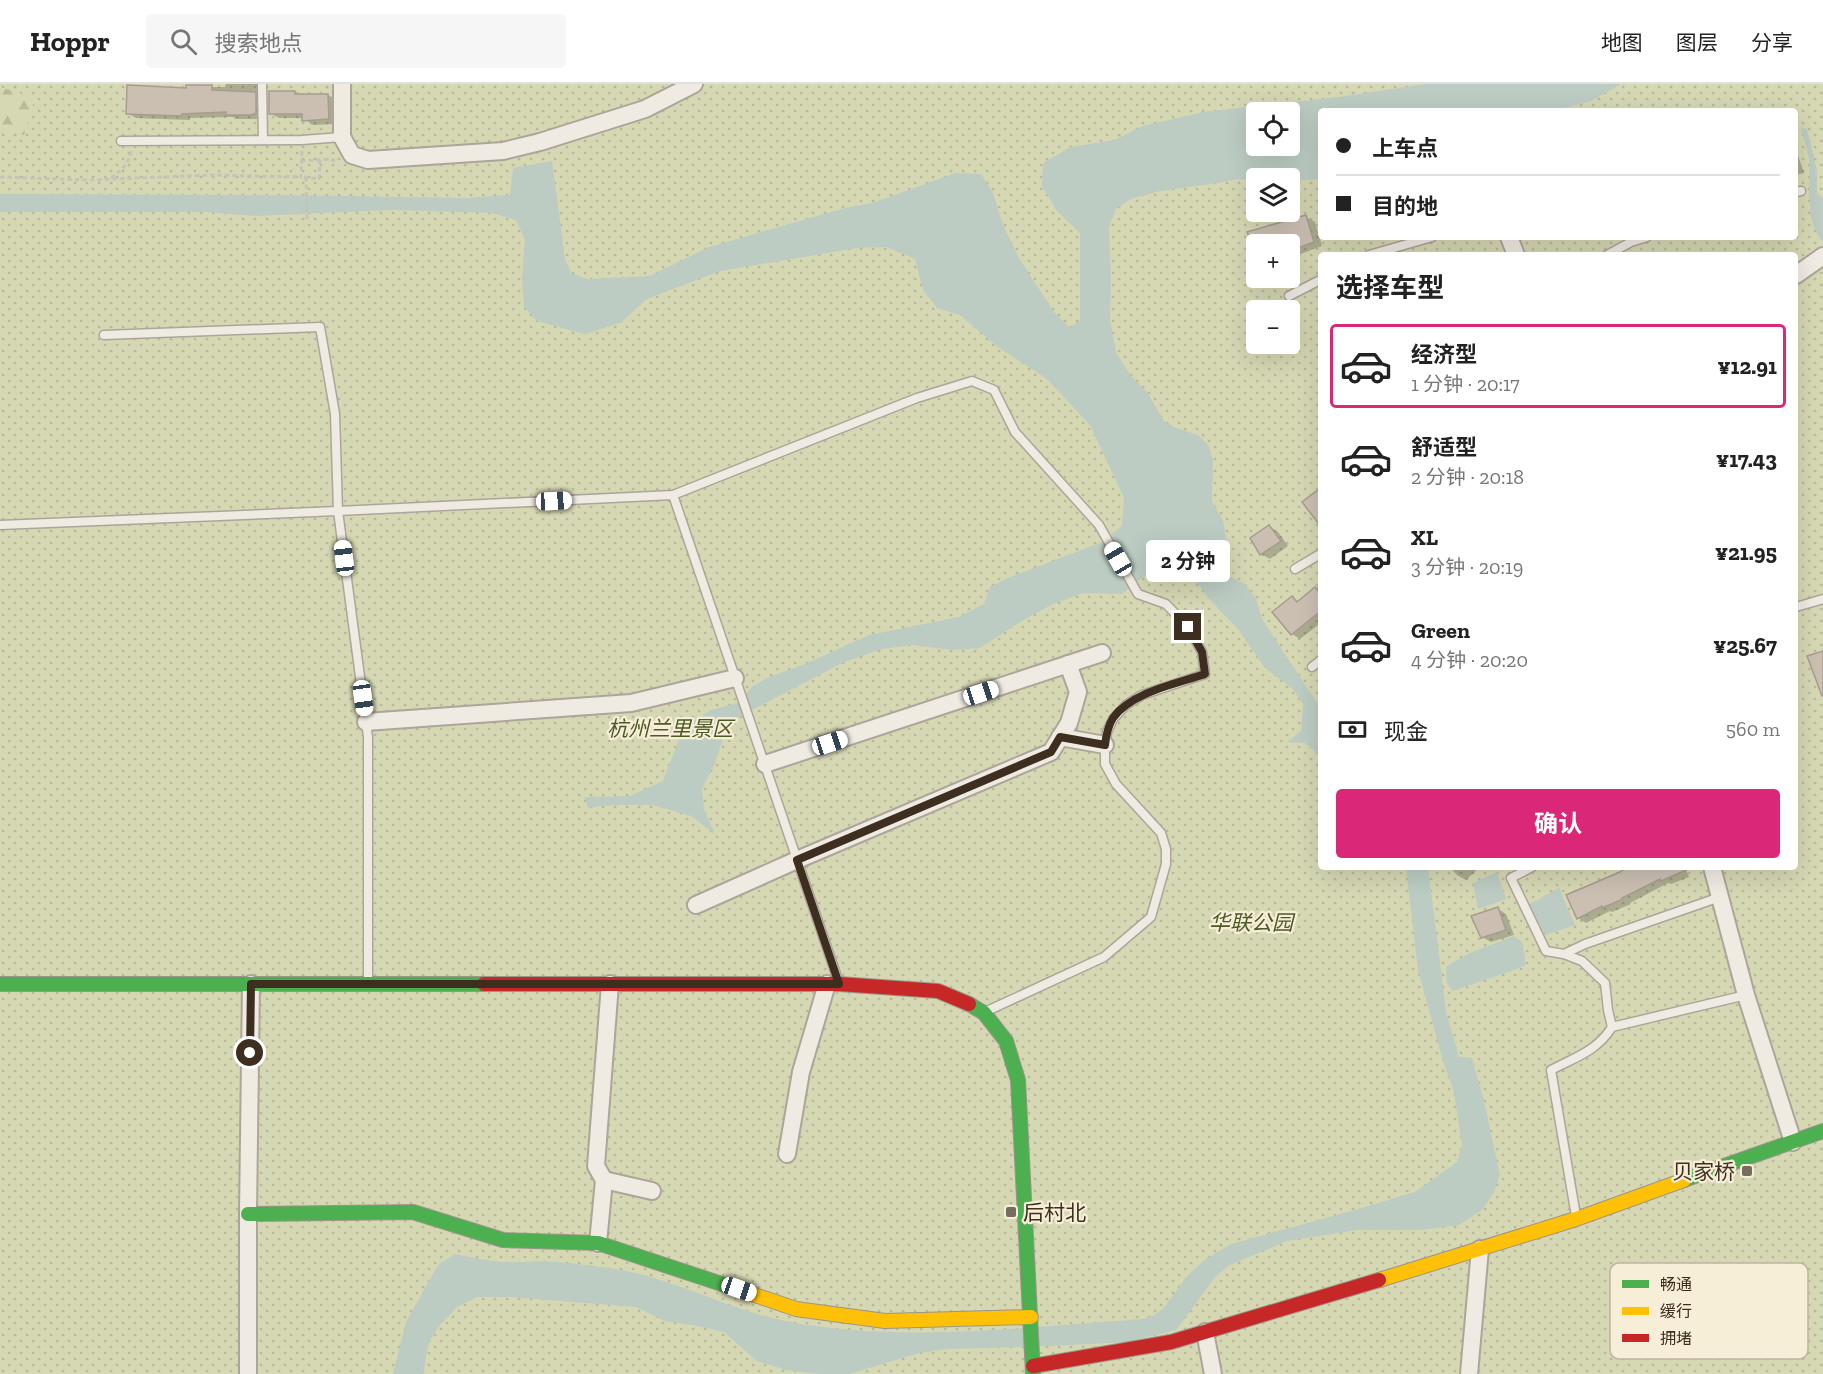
<!DOCTYPE html>
<html lang="zh">
<meta charset="utf-8">
<style>
body{margin:0;font-family:"Zilla Slab","Noto Sans SC",serif;background:#f6f6f6;color:#222;height:100vh;display:flex;flex-direction:column;font-size:22px;white-space:nowrap}
*{box-sizing:border-box;margin:0}
p{font-size:20px;color:#767676}
.icon{flex:none;width:33px;height:33px;fill:none;stroke:currentColor;stroke-width:2;stroke-linecap:round;stroke-linejoin:round}
.map{position:relative;flex:1;overflow:hidden}
.drawer{position:absolute;left:1318px;top:168px;width:480px;height:618px;display:flex;flex-direction:column;background:#fff;border-radius:6px;box-shadow:0 6px 24px #0002}
.drawer>*{flex:none}
.hud{position:absolute;left:1318px;top:24px;width:480px;height:132px;border-radius:6px;box-shadow:0 6px 24px #0002;display:grid;align-content:center;height:132px;padding:0 18px;background:#fff}
.controls{position:absolute;left:1246px;top:18px;display:grid;gap:12px}
.controls a{display:grid;place-items:center;width:54px;height:54px;border-radius:6px;background:#fff;box-shadow:0 6px 24px #0002;font-size:30px}
.end{position:absolute;width:27px;height:27px;margin:-14px;border:8px solid #3d2e20;background:#fff;box-shadow:0 0 0 3px #fff}
.from{border-radius:50%}
.bubble{position:absolute;height:42px;border-radius:6px;background:#fff;box-shadow:0 6px 24px #0002;font-size:20px;font-weight:700;line-height:42px;text-align:center}
.car{position:absolute;width:18px;height:36px;margin:-18px -9px;border-radius:8px;box-shadow:0 0 4px 2px #0007;background:linear-gradient(#fff 24%,#345 0 40%,#fff 0 76%,#345 0 86%,#fff 0)}
.hud b{display:flex;align-items:center;gap:21px;height:57px;font-size:22px}
.hud b+b{border-top:2px solid #e0e0e0}
.hud i{width:15px;height:15px;background:#222}
ul{padding:0;list-style:none}
li{display:flex;align-items:center;gap:18px;height:84px;margin:0 12px 9px;padding:0 6px;border:3px solid transparent;border-radius:6px}
li div{flex:1}
li b{display:block;font-size:22px}
li em{font-style:normal;font-weight:700}
li.current{border-color:#db2777}
li>.icon{width:54px;height:54px;stroke-width:1.5}
h2{padding:0 18px;font-size:27px;line-height:72px}
.pay{display:flex;align-items:center;gap:15px;height:66px;padding:0 18px;font-size:22px}
.pay p{margin-inline-start:auto}
.button{display:flex;gap:12px;margin-top:auto;padding:12px 18px}
.button a{flex:1;height:69px;border-radius:6px;background:#db2777;color:#fff;font-size:24px;font-weight:700;line-height:69px;text-align:center}
header{display:flex;align-items:center;gap:36px;box-sizing:border-box;height:84px;padding:0 30px;background:#fff;border-bottom:2px solid #e0e0e0}
header strong{font-size:28px}
nav{display:flex;gap:33px;margin-inline-start:auto;font-size:21px}
.search{width:420px;height:54px;background:#f6f6f6;display:flex;align-items:center;gap:15px;box-sizing:border-box;padding:0 21px;border-radius:6px;color:#767676;font-size:22px}
.map>svg:first-child{display:block}
</style>
<header>
<strong>Hoppr</strong>
<div class="search"><svg class="icon" aria-label="search" viewBox="0 0 24 24"><circle cx="10" cy="10" r="6"/><path d="M15 15l6 6"/></svg>搜索地点</div>
<nav><a>地图</a><a>图层</a><a>分享</a></nav>
</header>
<div class="map">
<svg width="1823" height="1290" viewBox="0 0 1823 1290">
<defs>
<pattern id="grass-dots" width="8" height="8" patternUnits="userSpaceOnUse" patternTransform="scale(1.5)"><rect width="8" height="8" fill="#d6d7b3"/><path d="M2 2h.1M6 6h.1" fill="none" stroke="#b9b99a" stroke-width="1.8" stroke-linecap="round"/></pattern>
<pattern id="forest-firs" width="22" height="20" patternUnits="userSpaceOnUse" patternTransform="scale(1.5)"><rect width="22" height="20" fill="#d6d7b3"/><path d="M5 1l3.5 6h-7zM16 11l3.5 6h-7z" fill="#b9b99a"/></pattern>
</defs>
<rect width="100%" height="100%" fill="#e7e0d1"/>
<path fill="url(#grass-dots)" fill-rule="evenodd" d="M0,0H1823V1290H0ZM1322,27H1796V153H1322ZM1257,28H1290V62H1257ZM1257,94H1290V128H1257ZM1257,160H1290V194H1257ZM1322,171H1796V783H1322ZM1257,226H1290V260H1257Z"/>
<path fill="url(#forest-firs)" d="M0,3L35,14L24,51L0,44Z"/>
<g fill="#bcccc2" fill-rule="evenodd">
<path d="M1426,0H1621L1591,17L1553,27H1322L1321,95L1290,97V94H1257V97L1238,95L1218,99L1160,107L1130,115L1116,125L1109,143L1111,195L1110,236L1116,269L1131,292L1147,308L1164,337L1174,343L1198,351L1209,362L1213,377L1212,417L1223,437L1230,474L1229,492L1245,500L1256,515L1262,535L1321,625V671L1318,670L1305,659L1287,658L1301,647L1303,620L1292,604L1265,584L1237,544L1210,516L1190,490L1166,486L1143,493L1122,510L1083,509L1053,520L1020,538L980,564L952,566L912,561L882,565L844,578L733,636L723,654L715,679L702,705L704,725L715,750L691,732L653,721H612L588,724L585,713L630,712L663,697L684,643L711,626L737,619L753,602L769,593L805,580L869,551L959,533L984,520L990,503L1008,494L1102,458L1122,442L1124,414L1090,341L1047,295L998,263L960,231L937,224L923,206L915,175L887,163L857,164L720,187L647,215L620,239L585,250L537,237L524,223L522,196L525,155L516,136L492,129L393,126L255,132L206,128H0V110L286,111L465,114L510,111L513,84L552,77L565,175L571,189L587,195L650,192L709,163L845,124L872,119L956,89L981,90L993,109L1003,141L1020,176L1054,228L1070,244L1080,236V149L1057,127L1042,102L1043,79L1071,63L1114,56L1143,42L1203,28L1338,13ZM1257,28H1290V62H1257Z"/>
<path d="M1801,44L1807,45L1817,86V109L1823,114V158C1804,137 1811,101 1809,76C1808,65 1803,54 1801,44Z"/>
<path d="M1406,783H1428L1446,927L1459,973L1472,974L1484,1017L1500,1091L1494,1108L1482,1126L1459,1141L1421,1146H1357L1287,1157L1228,1182L1216,1192L1176,1246L1126,1258L1052,1262L946,1265L919,1269L849,1290H820L786,1286L757,1277L724,1248L698,1242L665,1237L636,1223L511,1213H477L457,1223L440,1241L429,1258L423,1290H393L406,1238L438,1181L455,1170C471,1173 487,1177 504,1178C517,1179 531,1177 545,1177C572,1179 599,1182 626,1187C681,1198 735,1228 790,1238C903,1259 1028,1243 1143,1235L1153,1232L1163,1225L1187,1192L1206,1175L1231,1160L1348,1128L1415,1108L1457,1078L1462,1062L1454,1008L1443,977L1418,886Z"/>
<path d="M1497,788L1506,815L1478,825L1473,799Z"/>
<path d="M1559,804L1575,841L1546,851L1528,821Z"/>
<path d="M1514,852L1522,858L1525,874V882L1453,907C1445,900 1446,892 1447,882L1470,869Z"/>
</g>
<g fill="#0003">
<path d="M226,0H263L261,35H236L233,33L190,34V36L136,34L127,29L188,6L187,3H225Z"/>
<path d="M295,8L300,12L328,11L337,16V40L312,41L304,34H279L270,29Z"/>
<path d="M1796,65L1804,89L1796,91Z"/>
<path d="M1306,133L1315,138L1322,162L1290,174V160H1257V168L1249,149Z"/>
<path d="M1270,443L1278,448L1288,462L1270,475L1261,470Z"/>
<path d="M1322,499V538L1300,555L1292,550V514L1300,518Z"/>
<path d="M1450,783H1480L1466,796L1457,791Z"/>
<path d="M1632,783H1685L1689,793L1671,800L1668,799L1630,819L1631,820L1612,828L1610,827L1586,839L1578,834Z"/>
<path d="M1498,825L1506,830L1514,851L1491,858L1482,853Z"/>
</g>
<g fill="#cbbfb2" stroke="#a89c90" stroke-width="1.5">
<path d="M127,1L186,4V1H212V6L256,8V30H253V31H226V28L182,30V32L126,30Z"/>
<path d="M269,7H295V10H328L329,35L302,37V30H269Z"/>
<path d="M1306,131L1314,158L1290,167V160H1252L1247,148Z"/>
<path d="M1322,403V444L1302,418Z"/>
<path d="M1269,441L1281,457L1260,471L1250,454Z"/>
<path d="M1315,503L1322,512V526L1291,551L1272,528L1292,512L1297,518Z"/>
<path d="M1823,567V612H1822L1807,572Z"/>
<path d="M1627,783H1693L1661,797L1660,795L1622,814L1623,815L1602,824V822L1577,835L1566,811L1620,788Z"/>
<path d="M1498,823L1506,846L1481,854L1471,832Z"/>
</g>
<g fill="none" stroke-linecap="round" stroke-linejoin="round">
<defs>
<g id="lane">
<path d="M262,0L263,56"/>
<path d="M121,57L302,56L342,53"/>
<path d="M1796,108L1801,107"/>
<path d="M1369,171L1432,153"/>
<path d="M1607,171L1631,158L1647,153"/>
<path d="M1289,212L1322,195"/>
<path d="M104,251L320,243L335,330L338,427L368,653V899"/>
<path d="M673,411L838,896"/>
<path d="M0,441L338,427L673,411L917,314L972,297L994,306L1015,348L1099,441L1138,510L1166,520L1188,543L1202,568L1205,590L1142,611L1126,621L1113,635L1107,648L1105,661V680L1116,700L1161,749L1166,765V780L1151,833L1104,873L987,927"/>
<path d="M1295,485L1322,469"/>
<path d="M1796,523L1823,515"/>
<path d="M1312,583L1322,575"/>
<path d="M1532,783L1511,794L1546,867L1564,870L1582,877L1605,899L1608,926L1612,943"/>
<path d="M1564,870L1585,860L1720,813"/>
<path d="M1576,1132L1551,986C1576,973 1597,967 1612,943L1746,911"/>
</g>
<g id="street">
<path d="M342,0V53L352,71L368,76L503,67L540,58L645,25L694,0"/>
<path d="M1509,153L1516,171"/>
<path d="M1796,191L1823,172"/>
<path d="M366,638L631,619L735,594"/>
<path d="M1060,653L1105,661"/>
<path d="M765,680L1102,569"/>
<path d="M1712,783L1746,911L1793,1058"/>
<path d="M696,821L797,776L1051,668L1069,639L1078,608L1068,580"/>
<path d="M787,1070L801,988L827,900"/>
<path d="M604,1096L652,1107"/>
<path d="M598,1159L604,1096L596,1082L610,900"/>
<path d="M1205,1248L1213,1290"/>
<path d="M248,1290V1130L251,900"/>
<path d="M1469,1290L1480,1165"/>
</g>
<g id="fast">
<path d="M0,900H484"/>
<path d="M969,920L984,929L1006,957L1018,996L1033,1290"/>
<path d="M1684,1096L1823,1047"/>
<path d="M248,1130L413,1128L503,1156L598,1159L752,1210"/>
</g>
<g id="slow">
<path d="M1379,1196L1576,1135L1684,1096"/>
<path d="M752,1210L796,1225L885,1237L1031,1233"/>
</g>
<g id="jam">
<path d="M484,900H839L938,907L969,920"/>
<path d="M1033,1282L1171,1258L1379,1196"/>
</g>
</defs>
<use href="#lane" stroke="#ada599" stroke-width="11"/>
<use href="#street" stroke="#ada599" stroke-width="20"/>
<use href="#fast" stroke="#9c958a" stroke-width="16"/>
<use href="#slow" stroke="#9c958a" stroke-width="16"/>
<use href="#jam" stroke="#9c958a" stroke-width="16"/>
<g stroke="#c8c2b9" stroke-width="3" stroke-dasharray="4.5 3" stroke-linecap="butt">
<path d="M301,77L330,75L337,78"/>
<path d="M0,93L89,96L212,91L301,93L302,65"/>
<path d="M304,93L319,95L320,75"/>
<path d="M306,93L307,135"/>
<path d="M111,94C121,86 129,80 131,67"/>
</g>
<use href="#lane" stroke="#efebe3" stroke-width="8"/>
<use href="#street" stroke="#efebe3" stroke-width="16"/>
<use href="#fast" stroke="#4caf50" stroke-width="14"/>
<use href="#slow" stroke="#ffc107" stroke-width="14"/>
<use href="#jam" stroke="#c62828" stroke-width="14"/>
</g>
<g fill="none" stroke-linecap="round" stroke-linejoin="round">
<path stroke="#3d2e20" stroke-width="8" d="M250,969L251,900H839L797,776L1051,668L1060,653L1105,661C1106,652 1108,642 1113,634C1132,608 1176,600 1205,590L1202,568L1188,543"/>
</g>
<g fill="#786c5e" stroke="#f7eed8" stroke-width="2">
<rect x="1741" y="1081" width="12" height="12" rx="3"/>
<rect x="1005" y="1122" width="12" height="12" rx="3"/>
</g>
<g text-anchor="middle" dominant-baseline="central" stroke-width="4.5" stroke-linejoin="round" paint-order="stroke">
<g font-size="21" font-style="italic" fill="#4d5a26" stroke="#f7eed8">
<text x="670" y="644">杭州兰里景区</text>
<text x="1251" y="838">华联公园</text>
</g>
<g font-size="21" fill="#3d2e20" stroke="#f7eed8" text-anchor="end">
<text x="1735" y="1087">贝家桥</text>
<text x="1023" y="1128" text-anchor="start">后村北</text>
</g>
</g>
<rect x="1610" y="1179" width="198" height="96" rx="9" fill="#f7eed8" stroke="#bfb4a1" stroke-width="1.5"/>
<rect x="1622" y="1196" width="27" height="8" fill="#4caf50"/>
<rect x="1622" y="1223" width="27" height="8" fill="#ffc107"/>
<rect x="1622" y="1250" width="27" height="8" fill="#c62828"/>
<g font-size="16" fill="#3d2e20">
<text x="1660" y="1206">畅通</text>
<text x="1660" y="1233">缓行</text>
<text x="1660" y="1260">拥堵</text>
</g>
</svg>
<div class="controls">
<a><svg class="icon" aria-label="locate" viewBox="0 0 24 24"><circle cx="12" cy="12" r="6"/><path d="M12 2v4M12 18v4M2 12h4M18 12h4"/></svg></a>
<a><svg class="icon" aria-label="layers" viewBox="0 0 24 24"><path d="M12 4l9 5-9 5-9-5zM3 14l9 5 9-5"/></svg></a>
<a>+</a>
<a>−</a>
</div>
<i class="end from" style="left:250px;top:969px"></i>
<i class="end" style="left:1188px;top:543px"></i>
<div class="bubble" style="left:1146px;top:456px;width:84px">2 分钟</div>
<i class="car" style="left:554px;top:417px;rotate:87deg"></i>
<i class="car" style="left:344px;top:474px;rotate:353deg"></i>
<i class="car" style="left:1118px;top:475px;rotate:330deg"></i>
<i class="car" style="left:981px;top:609px;rotate:72deg"></i>
<i class="car" style="left:363px;top:614px;rotate:172deg"></i>
<i class="car" style="left:830px;top:659px;rotate:72deg"></i>
<i class="car" style="left:739px;top:1205px;rotate:109deg"></i>
<div class="hud">
<b><i class="from"></i>上车点</b>
<b><i></i>目的地</b>
</div>
<section class="drawer">
<h2>选择车型</h2>
<ul>
<li class="current"><svg class="icon" aria-label="car" viewBox="0 0 24 24"><path d="M5 17H2v-5l4-1 3-4h7l3 4 3 1v5h-3M9 17h6M6 11h13"/><circle cx="7" cy="17" r="2"/><circle cx="17" cy="17" r="2"/></svg><div><b>经济型</b><p>1 分钟 · 20:17</p></div><em>¥12.91</em></li>
<li><svg class="icon" aria-label="car" viewBox="0 0 24 24"><path d="M5 17H2v-5l4-1 3-4h7l3 4 3 1v5h-3M9 17h6M6 11h13"/><circle cx="7" cy="17" r="2"/><circle cx="17" cy="17" r="2"/></svg><div><b>舒适型</b><p>2 分钟 · 20:18</p></div><em>¥17.43</em></li>
<li><svg class="icon" aria-label="car" viewBox="0 0 24 24"><path d="M5 17H2v-5l4-1 3-4h7l3 4 3 1v5h-3M9 17h6M6 11h13"/><circle cx="7" cy="17" r="2"/><circle cx="17" cy="17" r="2"/></svg><div><b>XL</b><p>3 分钟 · 20:19</p></div><em>¥21.95</em></li>
<li><svg class="icon" aria-label="car" viewBox="0 0 24 24"><path d="M5 17H2v-5l4-1 3-4h7l3 4 3 1v5h-3M9 17h6M6 11h13"/><circle cx="7" cy="17" r="2"/><circle cx="17" cy="17" r="2"/></svg><div><b>Green</b><p>4 分钟 · 20:20</p></div><em>¥25.67</em></li>
</ul>
<div class="pay"><svg class="icon" aria-label="cash" viewBox="0 0 24 24"><path d="M3 7h18v10H3z"/><circle cx="12" cy="12" r="2"/></svg>现金<p>560 m</p></div>
<div class="button"><a>确认</a></div>
</section>
</div>
